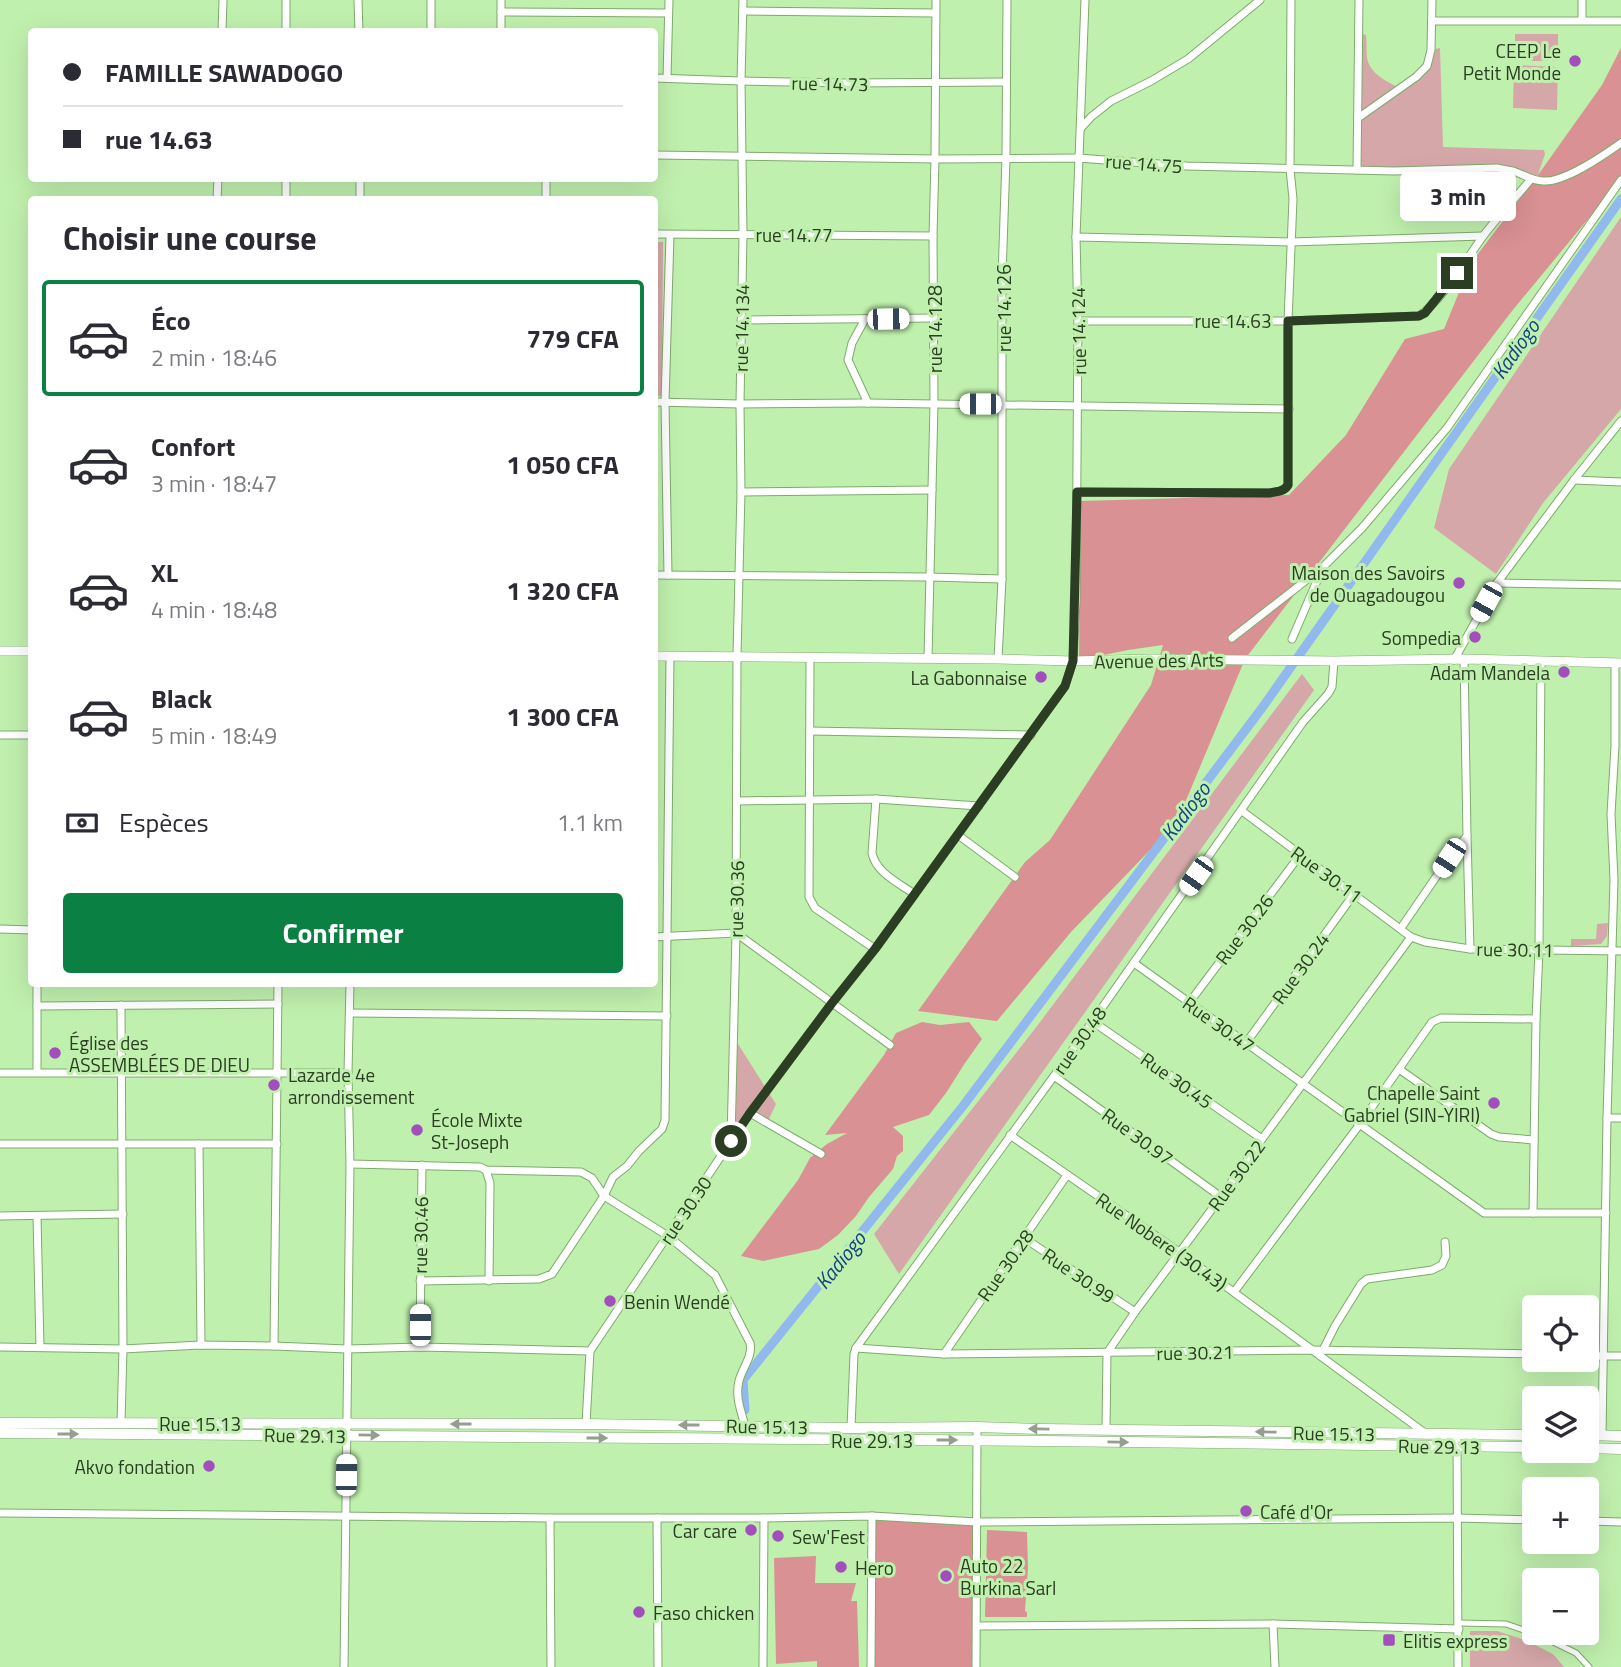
<!DOCTYPE html>
<html lang="fr">
<meta charset="utf-8">
<style>
body{margin:0;font-family:"Titillium Web",sans-serif;background:#f7f7f7;color:#2b2b33;height:100vh;display:flex;flex-direction:column;font-size:26px;white-space:nowrap}
*{box-sizing:border-box;margin:0}
p{font-size:23px;color:#7c7c81}
.icon{flex:none;width:38px;height:38px;fill:none;stroke:currentColor;stroke-width:2;stroke-linecap:round;stroke-linejoin:round}
.map{position:relative;flex:1;overflow:hidden}
.side{position:absolute;left:28px;top:196px;width:630px;height:791px;display:flex;flex-direction:column;background:#fff;border-radius:7px;box-shadow:0 7px 28px #0002}
.side>*{flex:none}
.banner{position:absolute;left:28px;top:28px;width:630px;height:154px;border-radius:7px;box-shadow:0 7px 28px #0002;display:grid;align-content:center;height:154px;padding:0 35px;background:#fff}
.controls{position:absolute;left:1522px;top:1295px;display:grid;gap:14px}
.controls a{display:grid;place-items:center;width:77px;height:77px;border-radius:7px;background:#fff;box-shadow:0 7px 28px #0002;font-size:35px}
.end{position:absolute;width:32px;height:32px;margin:-16px;border:9px solid #2b3d23;background:#fff;box-shadow:0 0 0 4px #fff}
.from{border-radius:50%}
.bubble{position:absolute;height:49px;border-radius:7px;background:#fff;box-shadow:0 7px 28px #0002;font-size:23px;font-weight:700;line-height:49px;text-align:center}
.car{position:absolute;width:21px;height:42px;margin:-21px -10px;border-radius:9px;box-shadow:0 0 5px 2px #0007;background:linear-gradient(#fff 24%,#345 0 40%,#fff 0 76%,#345 0 86%,#fff 0)}
.banner b{display:flex;align-items:center;gap:24px;height:66px;font-size:26px}
.banner b+b{border-top:2px solid #e1e1e2}
.banner i{width:18px;height:18px;background:#2b2b33}
ul{padding:0;list-style:none}
li{display:flex;align-items:center;gap:21px;height:116px;margin:0 14px 10px;padding:0 21px;border:4px solid transparent;border-radius:7px}
li div{flex:1}
li b{display:block;font-size:26px}
li em{font-style:normal;font-weight:700}
li.selected{border-color:#0b8043}
li>.icon{width:63px;height:63px;stroke-width:1.5}
h2{padding:0 35px;font-size:32px;line-height:84px}
.pay{display:flex;align-items:center;gap:18px;height:77px;padding:0 35px;font-size:26px}
.pay p{margin-inline-start:auto}
.button{display:flex;gap:14px;margin-top:auto;padding:14px 35px}
.button a{flex:1;height:80px;border-radius:7px;background:#0b8043;color:#fff;font-size:28px;font-weight:700;line-height:80px;text-align:center}
.map>svg:first-child{display:block}
</style>
<div class="map">
<svg width="1621" height="1667" viewBox="0 0 1621 1667">
<rect width="100%" height="100%" fill="#c0f0ae"/>
<g fill="#d5a7a8">
<path d="M1362,34L1366,35C1367,43 1366,50 1367,58C1370,74 1387,82 1400,88L1424,71L1431,50L1440,48L1443,147L1544,150L1545,154L1538,175L1534,177L1512,168L1358,170L1360,35Z"/>
<rect x="1515" y="34" width="43" height="27"/>
<path d="M1514,65L1558,67L1557,110L1513,108Z"/>
<path d="M1621,217V409L1543,503L1496,574L1434,528L1449,469Z"/>
<path d="M655,242H663L662,396H655Z"/>
<path d="M1302,674L1314,690L899,1274L874,1234L1034,1030Z"/>
<path d="M1608,923L1607,936L1601,944L1571,946V939H1596L1597,924Z"/>
<path d="M738,1044L776,1104L768,1121L749,1108L734,1130V1047Z"/>
<path d="M1470,1631H1497L1525,1640L1553,1654L1564,1667H1470Z"/>
</g>
<g fill="#d99193">
<path d="M1621,48V179L1512,311L1245,659L1177,822L1071,932L997,1021L918,1011L1025,862L1050,840L1151,685L1163,645L1128,650L1079,660L1081,501L1289,495L1346,435L1405,339L1444,329L1471,263L1538,175L1602,85Z"/>
<path d="M922,1022L940,1025L969,1022L982,1039L965,1063L946,1093L929,1115L893,1127L903,1136V1151L897,1156L893,1169L869,1197L856,1216L838,1235L819,1249L763,1261L741,1256L798,1180L810,1158L827,1144L847,1133L825,1135L884,1055L896,1033Z"/>
<path d="M872,1518L974,1525L973,1667H872Z"/>
<path d="M987,1530L1027,1532L1028,1568L1025,1611L1027,1612V1617H985Z"/>
<path d="M816,1556L815,1583H856L851,1601H857L859,1667H817V1661L776,1664L774,1558Z"/>
</g>
<g fill="none" stroke-linecap="round" stroke-linejoin="round">
<path stroke="#92b9ee" stroke-width="9" d="M745,1410L743,1380L963,1106L1262,708L1621,199"/>
<defs>
<path id="pedestrian" d="M1459,1623L1506,1624L1541,1636L1576,1653L1589,1667"/>
<g id="minor">
<path d="M286,0V32"/>
<path d="M358,0L359,32"/>
<path d="M431,0V32"/>
<path d="M501,0V32"/>
<path d="M743,11L935,13"/>
<path d="M501,12L668,13"/>
<path d="M1582,20V0"/>
<path d="M1432,21H1621"/>
<path d="M222,32L223,0"/>
<path d="M654,78L741,81L844,83L1006,82"/>
<path d="M667,78L669,0"/>
<path d="M1358,118L1416,77L1427,66L1431,50L1432,0"/>
<path d="M1081,128L1091,117L1111,101L1151,81L1188,59L1260,0"/>
<path d="M654,155L935,159L1078,158L1186,166L1394,171L1497,168C1502,169 1507,170 1513,171C1523,174 1532,181 1543,181C1564,183 1604,155 1621,143"/>
<path d="M1357,170L1359,0"/>
<path d="M286,178V200"/>
<path d="M546,178V200"/>
<path d="M217,200L218,178"/>
<path d="M360,200V178"/>
<path d="M654,234L933,236"/>
<path d="M1076,237L1291,242L1483,236"/>
<path d="M865,319L852,343L848,360L868,403"/>
<path d="M741,320L935,318"/>
<path d="M1078,321H1288L1419,316C1443,299 1464,263 1481,239C1496,218 1515,199 1531,179"/>
<path d="M654,402L740,404L868,403L1289,409"/>
<path d="M1574,480L1621,482"/>
<path d="M741,492L932,490"/>
<path d="M1077,492L1268,493C1276,492 1284,492 1288,485V321L1293,199L1290,169L1291,0"/>
<path d="M654,575L930,577L1002,579"/>
<path d="M668,575L665,402L670,235"/>
<path d="M1497,583L1621,585"/>
<path d="M1232,638L1323,567L1362,528L1447,428L1621,180"/>
<path d="M1292,639L1323,567"/>
<path d="M810,658L809,897L815,908L875,949"/>
<path d="M928,658L934,404L933,236L935,159L936,0"/>
<path d="M998,659L1002,579V277L1006,159L1007,0"/>
<path d="M1454,660L1497,583L1574,480L1621,421"/>
<path d="M810,731L1031,735"/>
<path d="M0,735H32"/>
<path d="M876,799L872,853C876,873 899,883 914,894"/>
<path d="M737,801L876,799L979,806"/>
<path d="M1242,811L1411,937L1425,942L1470,949L1621,951"/>
<path d="M958,835L1015,877"/>
<path d="M1467,836L1470,949"/>
<path d="M1401,928L1449,858L1467,836L1464,659"/>
<path d="M0,929L32,930"/>
<path d="M654,937L736,933L890,1045"/>
<path d="M1134,963L1484,1213H1606"/>
<path d="M1189,1003L1300,855"/>
<path d="M37,1006L278,1004"/>
<path d="M350,1013L667,1016"/>
<path d="M1092,1021L1262,1139"/>
<path d="M1246,1043L1354,894"/>
<path d="M1399,1069L1491,1134L1499,1137L1534,1140"/>
<path d="M37,1072V984"/>
<path d="M0,1073H348"/>
<path d="M1054,1076L1221,1197"/>
<path d="M750,1113L821,1154"/>
<path d="M1607,1118H1621"/>
<path d="M1010,1135L1179,1252L1425,1433"/>
<path d="M731,1140L736,933L737,656L741,492L740,404L743,234L741,81L743,0"/>
<path d="M0,1144H277"/>
<path d="M199,1144L201,1345"/>
<path d="M350,1164L480,1167L486,1170L581,1172L592,1178L604,1196L668,1236L715,1275L750,1343C753,1357 742,1368 739,1381C735,1396 741,1411 745,1426"/>
<path d="M486,1170L490,1183L489,1281"/>
<path d="M1533,1213L1536,1019L1539,950L1541,661"/>
<path d="M0,1216L123,1214"/>
<path d="M37,1216L40,1347"/>
<path d="M1024,1238L1135,1312"/>
<path d="M420,1281L539,1279L552,1274L604,1196L613,1177L627,1166L639,1151L662,1129L665,1120L670,656"/>
<path d="M1234,1292L1360,1124L1432,1022L1441,1018L1536,1019"/>
<path d="M274,1346L278,984"/>
<path d="M0,1347L123,1349L201,1345L274,1346L347,1349L420,1347L590,1351"/>
<path d="M420,1347L422,1165"/>
<path d="M856,1348L944,1354L1312,1350L1535,1354"/>
<path d="M1323,1350L1335,1326L1361,1284L1367,1279L1432,1270L1442,1265L1446,1256L1445,1242"/>
<path d="M590,1351L750,1113L832,1003L875,949L1065,686L1073,661L1076,601L1078,321L1076,237L1085,0"/>
<path d="M944,1354L1067,1175"/>
<path d="M1587,1356H1621"/>
<path d="M121,1423L123,1349L121,1005"/>
<path d="M586,1424L590,1351"/>
<path d="M851,1428L854,1354L856,1348L1054,1076L1303,722L1328,694L1332,687L1334,661"/>
<path d="M1106,1429L1107,1353L1135,1312L1221,1197L1262,1139L1411,937"/>
<path d="M1457,1434L1458,1667"/>
<path d="M1602,1435L1607,1118L1614,880L1611,814L1615,746V663"/>
<path d="M0,1513L550,1518H764L872,1516L977,1522L1456,1518L1535,1520"/>
<path d="M550,1518L551,1667"/>
<path d="M657,1518L658,1667"/>
<path d="M1587,1521L1621,1522"/>
<path d="M1273,1624L1275,1667"/>
<path d="M977,1626L1273,1624L1459,1629"/>
<path d="M344,1667L350,1164L348,1073L350,984"/>
<path d="M763,1667L764,1518"/>
<path d="M871,1667L872,1516"/>
<path d="M976,1667L977,1427"/>
</g>
<g id="tertiary">
<path d="M0,651H32"/>
<path d="M654,656L998,659L1073,661L1149,659L1334,661L1464,659L1621,663"/>
</g>
<g id="secondary">
<path d="M0,1423L586,1424L851,1428L977,1427L1040,1429L1535,1435"/>
<path d="M0,1433L1045,1441L1535,1447"/>
<path d="M1587,1435L1621,1436"/>
<path d="M1587,1448L1621,1449"/>
</g>
</defs>
<use href="#pedestrian" stroke="#7eab6c" stroke-width="7"/>
<use href="#minor" stroke="#7eab6c" stroke-width="9"/>
<use href="#tertiary" stroke="#7eab6c" stroke-width="10"/>
<use href="#secondary" stroke="#7eab6c" stroke-width="11"/>
<use href="#pedestrian" stroke="#fff" stroke-width="5"/>
<use href="#minor" stroke="#fff" stroke-width="7"/>
<use href="#tertiary" stroke="#fff" stroke-width="9"/>
<use href="#secondary" stroke="#fff" stroke-width="10"/>
</g>
<defs><path id="oneway-solid" d="M-6-.8H1V-3.2L6.5 0L1 3.2V.8H-6Z" transform="scale(1.75)"/></defs>
<g fill="#959e91">
<use href="#oneway-solid" transform="translate(461 1424) rotate(-180)"/>
<use href="#oneway-solid" transform="translate(689 1425) rotate(-180)"/>
<use href="#oneway-solid" transform="translate(1039 1429) rotate(-179)"/>
<use href="#oneway-solid" transform="translate(1266 1432) rotate(-179)"/>
<use href="#oneway-solid" transform="translate(68 1434)"/>
<use href="#oneway-solid" transform="translate(369 1435) rotate(1)"/>
<use href="#oneway-solid" transform="translate(597 1438)"/>
<use href="#oneway-solid" transform="translate(947 1440)"/>
<use href="#oneway-solid" transform="translate(1118 1442) rotate(1)"/>
</g>
<g fill="none" stroke-linecap="round" stroke-linejoin="round">
<path stroke="#2b3d23" stroke-width="9" d="M731,1141L750,1113L832,1003L875,949L1065,686L1073,661L1077,492L1268,493C1276,492 1284,492 1288,485V321L1419,316L1425,313L1457,273"/>
</g>
<g fill="#a24fbd" stroke="#c0f0ae" stroke-width="2.5">
<circle cx="1575" cy="61" r="7"/>
<circle cx="1459" cy="583" r="7"/>
<circle cx="1475" cy="637" r="7"/>
<circle cx="1564" cy="672" r="7"/>
<circle cx="1041" cy="677" r="7"/>
<circle cx="55" cy="1053" r="7"/>
<circle cx="274" cy="1085" r="7"/>
<circle cx="1494" cy="1103" r="7"/>
<circle cx="417" cy="1130" r="7"/>
<circle cx="610" cy="1301" r="7"/>
<circle cx="209" cy="1466" r="7"/>
<circle cx="1246" cy="1511" r="7"/>
<circle cx="751" cy="1530" r="7"/>
<circle cx="778" cy="1536" r="7"/>
<circle cx="841" cy="1567" r="7"/>
<circle cx="946" cy="1576" r="7"/>
<circle cx="639" cy="1612" r="7"/>
<rect x="1382" y="1633" width="14" height="14" rx="3.5"/>
</g>
<g text-anchor="middle" dominant-baseline="central" stroke-width="6" stroke-linejoin="round" paint-order="stroke">
<g font-size="19" fill="#2b3d23" stroke="#c0f0ae" text-anchor="start">
<text x="1561" y="50" text-anchor="end">CEEP Le<tspan x="1561" dy="22">Petit Monde</tspan></text>
<text x="1445" y="572" text-anchor="end">Maison des Savoirs<tspan x="1445" dy="22">de Ouagadougou</tspan></text>
<text x="1461" y="637" text-anchor="end">Sompedia</text>
<text x="1550" y="672" text-anchor="end">Adam Mandela</text>
<text x="1027" y="677" text-anchor="end">La Gabonnaise</text>
<text x="69" y="1042">Église des<tspan x="69" dy="22">ASSEMBLÉES DE DIEU</tspan></text>
<text x="288" y="1074">Lazarde 4e<tspan x="288" dy="22">arrondissement</tspan></text>
<text x="1480" y="1092" text-anchor="end">Chapelle Saint<tspan x="1480" dy="22">Gabriel (SIN-YIRI)</tspan></text>
<text x="431" y="1119">École Mixte<tspan x="431" dy="22">St-Joseph</tspan></text>
<text x="624" y="1301">Benin Wendé</text>
<text x="195" y="1466" text-anchor="end">Akvo fondation</text>
<text x="1260" y="1511">Café d'Or</text>
<text x="737" y="1530" text-anchor="end">Car care</text>
<text x="792" y="1536">Sew'Fest</text>
<text x="960" y="1565">Auto 22<tspan x="960" dy="22">Burkina Sarl</tspan></text>
<text x="855" y="1567">Hero</text>
<text x="653" y="1612">Faso chicken</text>
<text x="1403" y="1640">Elitis express</text>
</g>
<g font-size="19" fill="#2b3d23" stroke="#c0f0ae">
<text transform="translate(830 83) rotate(1)">rue 14.73</text>
<text transform="translate(1144 163) rotate(4)">rue 14.75</text>
<text x="794" y="234">rue 14.77</text>
<text transform="translate(1003 308) rotate(-90)">rue 14.126</text>
<text x="1233" y="320">rue 14.63</text>
<text transform="translate(741 328) rotate(-89)">rue 14.134</text>
<text transform="translate(934 329) rotate(-90)">rue 14.128</text>
<text transform="translate(1078 331) rotate(-91)">rue 14.124</text>
<text transform="translate(1159 660) rotate(-1)">Avenue des Arts</text>
<text transform="translate(1327 874) rotate(36)">Rue 30.11</text>
<text transform="translate(736 899) rotate(-89)">rue 30.36</text>
<text transform="translate(1244 929) rotate(-53)">Rue 30.26</text>
<text transform="translate(1515 949) rotate(1)">rue 30.11</text>
<text transform="translate(1300 968) rotate(-54)">Rue 30.24</text>
<text transform="translate(1219 1024) rotate(35)">Rue 30.47</text>
<text transform="translate(1079 1040) rotate(-55)">rue 30.48</text>
<text transform="translate(1177 1080) rotate(35)">Rue 30.45</text>
<text transform="translate(1138 1136) rotate(36)">Rue 30.97</text>
<text transform="translate(1236 1175) rotate(-54)">Rue 30.22</text>
<text transform="translate(685 1210) rotate(-56)">rue 30.30</text>
<text transform="translate(420 1235) rotate(-89)">rue 30.46</text>
<text transform="translate(1162 1241) rotate(35)">Rue Nobere (30.43)</text>
<text transform="translate(1005 1265) rotate(-55)">Rue 30.28</text>
<text transform="translate(1079 1275) rotate(34)">Rue 30.99</text>
<text transform="translate(1195 1352) rotate(-1)">rue 30.21</text>
<text x="200" y="1423">Rue 15.13</text>
<text transform="translate(767 1426) rotate(1)">Rue 15.13</text>
<text transform="translate(1334 1433) rotate(1)">Rue 15.13</text>
<text transform="translate(305 1435) rotate(1)">Rue 29.13</text>
<text x="872" y="1440">Rue 29.13</text>
<text transform="translate(1439 1446) rotate(1)">Rue 29.13</text>
</g>
<g font-size="21" font-style="italic" fill="#134382" stroke="#c0f0ae">
<text transform="translate(1515 349) rotate(-55)">Kadiogo</text>
<text transform="translate(1185 811) rotate(-53)">Kadiogo</text>
<text transform="translate(840 1260) rotate(-51)">Kadiogo</text>
</g>
</g>
</svg>
<div class="controls">
<a><svg class="icon" aria-label="locate" viewBox="0 0 24 24"><circle cx="12" cy="12" r="6"/><path d="M12 2v4M12 18v4M2 12h4M18 12h4"/></svg></a>
<a><svg class="icon" aria-label="layers" viewBox="0 0 24 24"><path d="M12 4l9 5-9 5-9-5zM3 14l9 5 9-5"/></svg></a>
<a>+</a>
<a>−</a>
</div>
<i class="end from" style="left:731px;top:1141px"></i>
<i class="end" style="left:1457px;top:273px"></i>
<div class="bubble" style="left:1400px;top:172px;width:116px">3 min</div>
<i class="car" style="left:888px;top:319px;rotate:89deg"></i>
<i class="car" style="left:980px;top:404px;rotate:270deg"></i>
<i class="car" style="left:1486px;top:602px;rotate:209deg"></i>
<i class="car" style="left:1449px;top:858px;rotate:213deg"></i>
<i class="car" style="left:1196px;top:876px;rotate:215deg"></i>
<i class="car" style="left:420px;top:1325px;rotate:0deg"></i>
<i class="car" style="left:346px;top:1475px;rotate:1deg"></i>
<div class="banner">
<b><i class="from"></i>FAMILLE SAWADOGO</b>
<b><i></i>rue 14.63</b>
</div>
<section class="side">
<h2>Choisir une course</h2>
<ul>
<li class="selected"><svg class="icon" aria-label="car" viewBox="0 0 24 24"><path d="M5 17H2v-5l4-1 3-4h7l3 4 3 1v5h-3M9 17h6M6 11h13"/><circle cx="7" cy="17" r="2"/><circle cx="17" cy="17" r="2"/></svg><div><b>Éco</b><p>2 min · 18:46</p></div><em>779 CFA</em></li>
<li><svg class="icon" aria-label="car" viewBox="0 0 24 24"><path d="M5 17H2v-5l4-1 3-4h7l3 4 3 1v5h-3M9 17h6M6 11h13"/><circle cx="7" cy="17" r="2"/><circle cx="17" cy="17" r="2"/></svg><div><b>Confort</b><p>3 min · 18:47</p></div><em>1 050 CFA</em></li>
<li><svg class="icon" aria-label="car" viewBox="0 0 24 24"><path d="M5 17H2v-5l4-1 3-4h7l3 4 3 1v5h-3M9 17h6M6 11h13"/><circle cx="7" cy="17" r="2"/><circle cx="17" cy="17" r="2"/></svg><div><b>XL</b><p>4 min · 18:48</p></div><em>1 320 CFA</em></li>
<li><svg class="icon" aria-label="car" viewBox="0 0 24 24"><path d="M5 17H2v-5l4-1 3-4h7l3 4 3 1v5h-3M9 17h6M6 11h13"/><circle cx="7" cy="17" r="2"/><circle cx="17" cy="17" r="2"/></svg><div><b>Black</b><p>5 min · 18:49</p></div><em>1 300 CFA</em></li>
</ul>
<div class="pay"><svg class="icon" aria-label="cash" viewBox="0 0 24 24"><path d="M3 7h18v10H3z"/><circle cx="12" cy="12" r="2"/></svg>Espèces<p>1.1 km</p></div>
<div class="button"><a>Confirmer</a></div>
</section>
</div>
